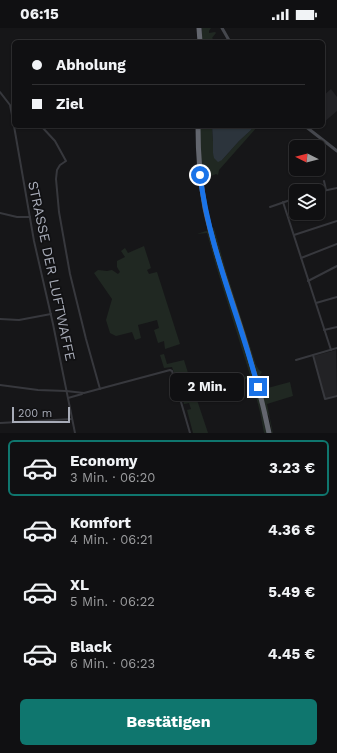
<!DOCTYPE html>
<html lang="de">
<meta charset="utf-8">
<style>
body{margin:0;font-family:"Work Sans",sans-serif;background:#19191b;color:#f1f3f6;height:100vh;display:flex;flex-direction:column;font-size:15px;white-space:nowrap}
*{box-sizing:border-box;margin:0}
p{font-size:13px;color:#9c9d9f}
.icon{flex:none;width:22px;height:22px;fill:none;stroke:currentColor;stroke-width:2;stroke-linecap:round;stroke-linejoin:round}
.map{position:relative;height:405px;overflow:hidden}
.panel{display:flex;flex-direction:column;background:#101012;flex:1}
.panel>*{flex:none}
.guide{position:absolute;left:12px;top:12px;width:313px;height:88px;border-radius:6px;box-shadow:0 1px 3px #0004,0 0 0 1px #303032;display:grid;align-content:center;height:88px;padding:0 20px;background:#101012}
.needle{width:26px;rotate:276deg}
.controls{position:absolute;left:289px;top:112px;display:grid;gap:8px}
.controls a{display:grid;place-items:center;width:36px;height:36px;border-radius:6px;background:#101012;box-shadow:0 1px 3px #0004,0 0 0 1px #303032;font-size:20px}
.scale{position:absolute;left:12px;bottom:10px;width:58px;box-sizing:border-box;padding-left:4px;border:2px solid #a8acb8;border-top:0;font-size:11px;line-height:14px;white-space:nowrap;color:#a8acb8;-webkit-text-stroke:3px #111113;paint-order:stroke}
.end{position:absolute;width:18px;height:18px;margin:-9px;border:5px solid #1a73e8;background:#fff;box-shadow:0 0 0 2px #fff}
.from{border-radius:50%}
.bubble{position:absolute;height:28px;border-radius:6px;background:#101012;box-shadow:0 1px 3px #0004,0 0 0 1px #303032;font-size:13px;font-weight:700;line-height:28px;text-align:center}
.guide b{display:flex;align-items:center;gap:14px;height:38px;font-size:15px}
.guide b+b{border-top:1px solid #303032}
.guide i{width:10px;height:10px;background:#f1f3f6}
ul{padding:7px 0 0;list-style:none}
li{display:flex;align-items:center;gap:12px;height:56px;margin:0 8px 6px;padding:0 12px;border:2px solid transparent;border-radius:6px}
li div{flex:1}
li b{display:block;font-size:15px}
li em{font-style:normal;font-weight:700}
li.current{border-color:#0f766e}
li>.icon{width:36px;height:36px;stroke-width:1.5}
.action{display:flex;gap:8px;margin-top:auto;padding:8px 20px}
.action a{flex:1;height:46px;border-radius:6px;background:#0f766e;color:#fff;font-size:16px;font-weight:700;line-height:46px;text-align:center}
.status{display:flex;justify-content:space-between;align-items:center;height:28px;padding:0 20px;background:#101012;direction:ltr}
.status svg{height:11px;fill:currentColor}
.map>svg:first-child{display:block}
</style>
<div class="status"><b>06:15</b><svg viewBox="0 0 49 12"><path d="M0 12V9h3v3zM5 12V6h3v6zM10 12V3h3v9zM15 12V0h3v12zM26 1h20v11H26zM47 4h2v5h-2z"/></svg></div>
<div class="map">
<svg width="337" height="405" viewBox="0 0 337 405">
<rect width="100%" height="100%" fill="#161618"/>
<g fill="#222225">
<path d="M331,61L337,69V83L323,95V68Z"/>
<path d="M336,322L337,367L325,370L314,328Z"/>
</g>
<g fill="#202822">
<path d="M202,0H211L209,3V5L215,4L216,5L212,10L216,14H202Z"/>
<path d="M200,98H212L213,113V125L222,132L239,113L251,102L253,98H258L219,142L218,147L216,146L204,151L201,136Z"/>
<path d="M214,200L226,243L256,337L259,342L262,344L260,347L264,361L290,354L293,368L267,376L273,405H272L269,388L266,384L236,281L212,201Z"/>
<path d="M209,202L250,335L268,405H264L260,384L251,349L198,366V363L250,347L216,238L207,205L197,206Z"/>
<path d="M144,218L151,240L147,242L149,246L157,244L180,316L165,321L164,313L158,315L154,302L159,300L157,292L138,297L141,310L135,312L132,304L116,308L110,305L106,292L112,271L94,245L98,242L107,243L112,242L118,246L120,244L117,239V233L125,229L121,223L125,220L128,225Z"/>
<path d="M164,326L167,336L184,332L193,361L181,365L172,339L164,340L160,327Z"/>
<path d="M195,366L208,405H193L187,382L191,381L189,375L184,376L183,371Z"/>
</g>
<path fill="#2c343c" d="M212,98H253L251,102L239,113L222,132L218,134L214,130L213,125V113Z"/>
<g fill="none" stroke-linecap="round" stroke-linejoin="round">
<g stroke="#37383d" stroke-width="2">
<path d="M0,64L10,77L14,97"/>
<path d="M14,98L34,213L53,296L75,405"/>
<path d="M40,98L42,99L55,113L66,133L60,137L57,142L56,151L59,184L70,246L86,311L100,361"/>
<path d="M324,153L326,162"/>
<path d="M308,157L309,163"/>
<path d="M290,161L293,171"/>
<path d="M318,164L337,160"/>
<path d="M283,174L331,322"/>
<path d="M270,179L296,170"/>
<path d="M0,185L17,189H30"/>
<path d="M294,207L337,193"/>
<path d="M301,230L337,216"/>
<path d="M308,253L337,238"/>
<path d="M316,275L337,269"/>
<path d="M0,291L19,292L51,286"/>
<path d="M324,302L337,299"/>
<path d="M313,327L325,371L337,368"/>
<path d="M296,332L337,320"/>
<path d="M0,357L38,362L66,363L84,365L170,342L172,343L190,405"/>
<path d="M68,370L82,366"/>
<path d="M0,395L72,391"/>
</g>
<g stroke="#45474d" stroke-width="3">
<path d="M222,0L230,14"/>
<path d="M305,98L337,123"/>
</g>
<g stroke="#63666e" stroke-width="5">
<path d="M199,0L200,14"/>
<path d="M198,98C198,125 200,153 205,180C216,233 237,282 251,334C258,357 264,381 269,405"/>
</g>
</g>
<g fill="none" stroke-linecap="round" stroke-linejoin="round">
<path stroke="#1a73e8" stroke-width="5" d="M200,147C209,220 239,288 258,359"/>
</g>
<g text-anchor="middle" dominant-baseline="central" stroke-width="3.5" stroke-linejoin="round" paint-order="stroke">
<g font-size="14" fill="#a8acb8" stroke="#111113">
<text transform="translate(52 243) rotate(78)">STRASSE DER LUFTWAFFE</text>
</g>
</g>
</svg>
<div class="controls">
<a><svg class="needle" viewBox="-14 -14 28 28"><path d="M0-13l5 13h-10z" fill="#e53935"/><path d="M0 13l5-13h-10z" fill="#9c9d9f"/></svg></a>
<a><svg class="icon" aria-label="layers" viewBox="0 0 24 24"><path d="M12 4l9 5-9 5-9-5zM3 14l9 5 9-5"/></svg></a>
</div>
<div class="scale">200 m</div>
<i class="end from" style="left:200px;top:147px"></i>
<i class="end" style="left:258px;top:359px"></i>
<div class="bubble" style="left:170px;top:345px;width:74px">2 Min.</div>
<div class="guide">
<b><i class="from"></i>Abholung</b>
<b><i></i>Ziel</b>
</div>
</div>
<section class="panel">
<ul>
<li class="current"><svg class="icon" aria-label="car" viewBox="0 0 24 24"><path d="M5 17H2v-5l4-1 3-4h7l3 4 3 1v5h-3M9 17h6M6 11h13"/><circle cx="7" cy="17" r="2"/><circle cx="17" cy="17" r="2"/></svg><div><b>Economy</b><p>3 Min. · 06:20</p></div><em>3.23 €</em></li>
<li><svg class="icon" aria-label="car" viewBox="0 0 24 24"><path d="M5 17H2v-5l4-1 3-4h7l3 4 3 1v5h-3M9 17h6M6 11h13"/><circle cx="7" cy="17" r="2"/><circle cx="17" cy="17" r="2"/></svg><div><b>Komfort</b><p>4 Min. · 06:21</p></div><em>4.36 €</em></li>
<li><svg class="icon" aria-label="car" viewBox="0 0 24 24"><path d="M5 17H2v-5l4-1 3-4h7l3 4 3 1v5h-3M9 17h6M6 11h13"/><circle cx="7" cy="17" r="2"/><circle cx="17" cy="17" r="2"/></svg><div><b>XL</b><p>5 Min. · 06:22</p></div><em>5.49 €</em></li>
<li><svg class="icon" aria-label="car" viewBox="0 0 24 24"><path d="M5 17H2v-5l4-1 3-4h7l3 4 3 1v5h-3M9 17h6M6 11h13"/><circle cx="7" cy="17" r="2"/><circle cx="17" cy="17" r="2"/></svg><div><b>Black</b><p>6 Min. · 06:23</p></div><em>4.45 €</em></li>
</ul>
<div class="action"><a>Bestätigen</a></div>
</section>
